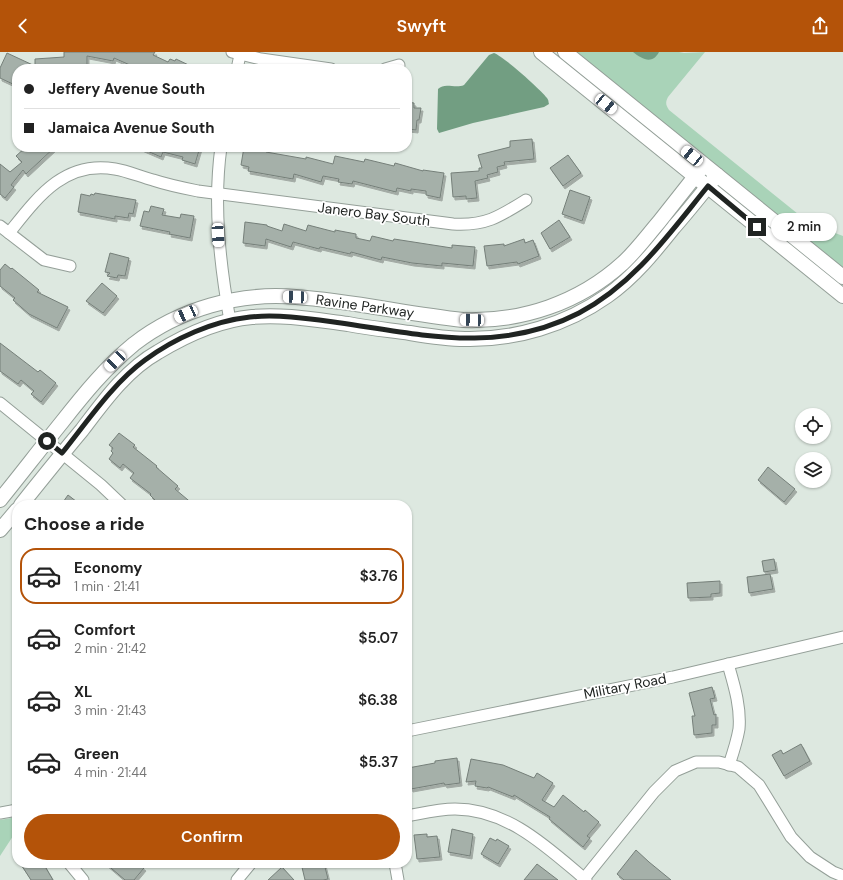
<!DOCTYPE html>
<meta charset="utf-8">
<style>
body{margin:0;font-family:"DM Sans",sans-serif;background:#f6f6f6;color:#222;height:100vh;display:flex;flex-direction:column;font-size:15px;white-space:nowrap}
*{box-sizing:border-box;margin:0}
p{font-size:13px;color:#767676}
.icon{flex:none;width:22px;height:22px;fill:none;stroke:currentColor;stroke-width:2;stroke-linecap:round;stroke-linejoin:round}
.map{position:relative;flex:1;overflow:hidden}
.sheet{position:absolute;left:12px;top:448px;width:400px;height:368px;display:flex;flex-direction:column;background:#fff;border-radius:16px;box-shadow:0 1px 3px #0004}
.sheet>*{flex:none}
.hud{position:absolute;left:12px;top:12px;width:400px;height:88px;border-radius:16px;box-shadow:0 1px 3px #0004;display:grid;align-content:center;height:88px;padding:0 12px;background:#fff}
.controls{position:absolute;left:795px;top:356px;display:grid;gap:8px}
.controls a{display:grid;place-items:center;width:36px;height:36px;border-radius:50%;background:#fff;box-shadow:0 1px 3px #0004;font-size:20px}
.end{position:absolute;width:18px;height:18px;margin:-9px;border:5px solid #202422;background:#fff;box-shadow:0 0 0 2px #fff}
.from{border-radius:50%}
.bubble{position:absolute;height:28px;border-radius:14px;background:#fff;box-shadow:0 1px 3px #0004;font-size:13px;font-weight:600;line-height:28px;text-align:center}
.car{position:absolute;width:12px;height:24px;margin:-12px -6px;border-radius:5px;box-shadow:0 0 3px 1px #0007;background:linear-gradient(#fff 24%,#345 0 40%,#fff 0 76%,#345 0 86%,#fff 0)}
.hud b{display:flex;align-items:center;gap:14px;height:38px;font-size:15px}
.hud b+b{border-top:1px solid #e0e0e0}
.hud i{width:10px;height:10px;background:#222}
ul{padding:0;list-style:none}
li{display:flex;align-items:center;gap:12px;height:56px;margin:0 8px 6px;padding:0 4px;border:2px solid transparent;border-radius:16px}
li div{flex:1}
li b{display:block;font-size:15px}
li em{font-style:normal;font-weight:600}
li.active{border-color:#b45309}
li>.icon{width:36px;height:36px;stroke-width:1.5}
h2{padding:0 12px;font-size:18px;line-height:48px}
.cta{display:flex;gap:8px;margin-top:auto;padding:8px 12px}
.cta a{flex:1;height:46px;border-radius:24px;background:#b45309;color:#fff;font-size:16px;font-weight:600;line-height:46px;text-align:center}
header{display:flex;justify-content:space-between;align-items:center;height:52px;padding:0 12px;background:#b45309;color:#fff;font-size:18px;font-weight:600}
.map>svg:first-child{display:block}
</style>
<header><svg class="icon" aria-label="back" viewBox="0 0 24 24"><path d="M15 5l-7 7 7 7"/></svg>Swyft<svg class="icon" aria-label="share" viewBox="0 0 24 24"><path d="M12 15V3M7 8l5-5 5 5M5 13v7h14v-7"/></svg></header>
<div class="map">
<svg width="843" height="828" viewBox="0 0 843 828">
<defs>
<filter id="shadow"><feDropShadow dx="2" dy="3" stdDeviation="0" flood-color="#0004"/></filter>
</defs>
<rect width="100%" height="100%" fill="#dde8e0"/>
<g fill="#a9d3b8">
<path d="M571,0H679L684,1L705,0L668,45C665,51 666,53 669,58L803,166L814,173L843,184V220Z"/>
<path d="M17,765V781H15L0,804V768Z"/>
</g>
<g fill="#729e82">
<path d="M633,0H659C652,13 642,7 633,0Z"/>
<path d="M494,1C503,4 540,37 547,46C549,49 548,48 549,52L544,55L473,71L439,81L437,77L438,37C445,30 455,37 464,33L489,3Z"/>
</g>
<g fill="#a5b0a9" stroke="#757f79" filter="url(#shadow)">
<path d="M64,0H155L153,3L168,10L170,7L175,9L176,7L197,17H139L114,6L113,9L87,4V13H57V17H17V34L0,26V16L7,1L35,14V7L64,5Z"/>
<path d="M407,50L414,51V56H421L419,68H417L416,78L407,77Z"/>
<path d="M532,87L534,107L504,110L505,113L497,115L498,120L487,123L488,126L475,129L477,146L466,147V144L453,145L451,121L479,119V116H482L478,103L510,95V89Z"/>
<path d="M26,95H55L26,122L23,118L11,133L14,135L5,146L0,142V112L10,120L22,110L16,104Z"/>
<path d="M138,95H200L195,112L182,108L183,105L163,100L161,105Z"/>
<path d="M244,95L266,97V100L306,107V105L333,112L335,104L364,110L365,107L394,114L395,111L423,119V118L444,121L440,146L426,143V139L411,137V139L397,136L396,140L353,129L352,132L338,130L339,127L323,124L321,130L294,122L293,127L248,119L249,115L241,113Z"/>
<path d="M568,103L581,121L563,134L550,116Z"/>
<path d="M570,138L590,145L582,169L562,162Z"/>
<path d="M95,141L136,148L133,162L129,161L128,166L115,164V167L78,160L81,142L90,144L91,142L94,143Z"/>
<path d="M151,154L164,157L162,163L180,166L181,162L194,164L190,186L169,182L170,180L140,174L144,159L149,160Z"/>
<path d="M559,168L570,185L550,197L541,181Z"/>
<path d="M245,170L267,173V174L282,179L284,172L306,179L308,173L335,180V178L356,182V186L370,189L372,184L393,189L394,187L452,196V193L475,195L473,214L442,211V214L412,211L382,205L381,208L351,200L350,202L320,195L319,197L293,190L291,195L266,187L265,194L243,191Z"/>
<path d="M524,187L525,191L533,188L539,204L518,212L517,210L487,214L484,194L504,192V194Z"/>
<path d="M110,201L129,206L125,224L118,223L117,226L107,224L110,221L105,220Z"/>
<path d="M5,212L11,217L12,216L39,238L37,240L68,255L57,276L29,262L13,248L15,246L0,234V218Z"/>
<path d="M102,231L117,244L103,261L86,249Z"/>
<path d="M0,291L38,320L40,318L56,331L41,350L31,342L34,339L21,328L18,332L0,319Z"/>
<path d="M119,381L135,393L133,395L157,414L156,415L178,434L175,437L194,453H169L164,450L162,453H152L156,449L150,443L151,442L130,426L134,421L123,412L120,416L109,407L113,401L111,399L113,396L109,393Z"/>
<path d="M768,415L795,437L784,450L758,428Z"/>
<path d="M68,443L81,453H61Z"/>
<path d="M774,507L776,518L764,520L762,509Z"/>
<path d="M770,522L773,537L749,541L747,525Z"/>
<path d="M720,529V541L711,542V545L688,546L687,531Z"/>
<path d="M712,635L715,646L710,647L714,663L716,662V673H712V681L694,683L692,664H695L689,641Z"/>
<path d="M801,692L810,709L784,724L772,703L781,698L783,702Z"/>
<path d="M457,706L460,731L445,733L444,731L411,737L408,716L435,711V709Z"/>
<path d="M471,707L503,713L534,726L537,721L553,731L542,748L554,755L563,743L584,760L585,758L599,770L587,784L590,786L583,795L549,767L550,765L514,743L513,745L488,735L487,736L475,734L476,729L466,730Z"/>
<path d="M452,777L473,782L470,804L448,800Z"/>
<path d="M427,782V785L437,784L440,805L417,807L414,783Z"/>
<path d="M490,786L496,789L497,787L509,794L498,812L481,802Z"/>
<path d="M636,798L649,810L671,828H624L617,822Z"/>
<path d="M20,811H43L53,828H31Z"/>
<path d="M105,811H123L127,815L130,811H137L144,816L134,828H125Z"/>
<path d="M301,811H324L328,827L323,828H305Z"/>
<path d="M537,812L558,828H524Z"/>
<path d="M282,815L294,828H268Z"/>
</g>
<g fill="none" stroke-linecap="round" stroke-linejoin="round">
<defs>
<g id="minor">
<path d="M232,0L261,7L331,17"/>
<path d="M237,17L240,3"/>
<path d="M385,17L399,13"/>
<path d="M221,95C213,153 220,212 230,269"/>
<path d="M0,174L44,208L70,214"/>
<path d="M9,181C37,146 64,108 115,117C128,119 141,125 153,128C168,133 183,136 198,139L453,172C485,174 499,165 526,148"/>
<path d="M0,351L101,433L122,453"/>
<path d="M728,612C734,633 741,655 739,677C737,689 733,701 729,713"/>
<path d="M407,679L673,625L843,585"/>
<path d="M0,761L17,758"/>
<path d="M407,764C423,761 439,757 455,757C508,757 548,796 586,828"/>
<path d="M69,811L83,828"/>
<path d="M395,811L398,828"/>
<path d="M237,828L251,811"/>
<path d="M583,828L654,740L675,719L696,710H719L738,715L759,733L791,785L810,805L833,820L843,824"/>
</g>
<g id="tertiary">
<path d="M541,0L843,244"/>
<path d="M565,0L843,225"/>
<path d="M0,448C21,422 41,396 62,370C84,342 106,315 134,292C179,257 239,240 296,245C352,249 407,262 463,268C522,270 579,251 623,211C636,199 647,184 659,170C674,151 689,132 704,113"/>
<path d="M21,453C41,428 61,403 82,378C104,349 126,318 158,300C186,283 218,268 252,265C284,262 316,268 348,272C369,276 389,278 410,281C428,284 446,287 465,287C515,288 566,273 607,244C634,225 654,200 674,175C689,158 703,140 717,123"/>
<path d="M0,478L17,458"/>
</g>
</defs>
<use href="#minor" stroke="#949f98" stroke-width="13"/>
<use href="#tertiary" stroke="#949f98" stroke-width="16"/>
<use href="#minor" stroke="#fff" stroke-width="11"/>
<use href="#tertiary" stroke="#fff" stroke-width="14"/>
</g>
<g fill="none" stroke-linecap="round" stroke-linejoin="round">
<path stroke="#202422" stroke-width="5" d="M47,389L62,401C87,370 113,331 145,308C175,286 213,269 250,265C280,262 311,267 341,271C423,283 500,302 579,261C634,232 669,182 708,134L757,175"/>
</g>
<g text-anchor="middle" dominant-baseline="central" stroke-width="3.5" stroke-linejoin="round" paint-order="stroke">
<g font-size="14" fill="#202422" stroke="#fff">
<text transform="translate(374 162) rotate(7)">Janero Bay South</text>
<text transform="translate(365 254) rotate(8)">Ravine Parkway</text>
<text transform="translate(625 634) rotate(-11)">Military Road</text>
</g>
</g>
</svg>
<div class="controls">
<a><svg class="icon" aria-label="locate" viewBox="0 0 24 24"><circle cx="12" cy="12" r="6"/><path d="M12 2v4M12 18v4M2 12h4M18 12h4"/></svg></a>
<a><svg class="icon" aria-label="layers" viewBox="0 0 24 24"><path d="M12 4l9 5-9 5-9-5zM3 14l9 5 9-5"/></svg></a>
</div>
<i class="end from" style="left:47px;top:389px"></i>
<i class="end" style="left:757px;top:175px"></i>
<div class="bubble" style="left:771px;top:161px;width:66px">2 min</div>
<i class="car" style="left:606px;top:52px;rotate:129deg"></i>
<i class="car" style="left:692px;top:104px;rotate:309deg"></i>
<i class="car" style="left:218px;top:183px;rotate:177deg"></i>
<i class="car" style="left:295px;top:245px;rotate:272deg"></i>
<i class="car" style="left:186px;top:262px;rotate:246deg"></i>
<i class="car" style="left:472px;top:268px;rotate:272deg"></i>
<i class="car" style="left:115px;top:309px;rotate:226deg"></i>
<div class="hud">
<b><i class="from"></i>Jeffery Avenue South</b>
<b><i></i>Jamaica Avenue South</b>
</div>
<section class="sheet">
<h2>Choose a ride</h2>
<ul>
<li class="active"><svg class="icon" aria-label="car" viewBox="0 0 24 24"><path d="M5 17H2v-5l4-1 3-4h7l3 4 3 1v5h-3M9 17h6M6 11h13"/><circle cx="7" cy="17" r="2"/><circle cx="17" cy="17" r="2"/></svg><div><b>Economy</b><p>1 min · 21:41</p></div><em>$3.76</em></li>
<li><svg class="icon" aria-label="car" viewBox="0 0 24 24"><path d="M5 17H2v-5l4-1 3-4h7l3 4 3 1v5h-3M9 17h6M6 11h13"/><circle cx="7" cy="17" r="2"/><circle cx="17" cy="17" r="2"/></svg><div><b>Comfort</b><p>2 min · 21:42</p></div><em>$5.07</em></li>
<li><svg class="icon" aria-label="car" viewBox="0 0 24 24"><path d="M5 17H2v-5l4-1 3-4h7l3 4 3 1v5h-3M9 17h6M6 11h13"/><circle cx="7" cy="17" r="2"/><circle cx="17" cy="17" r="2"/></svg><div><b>XL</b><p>3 min · 21:43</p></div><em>$6.38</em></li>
<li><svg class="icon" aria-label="car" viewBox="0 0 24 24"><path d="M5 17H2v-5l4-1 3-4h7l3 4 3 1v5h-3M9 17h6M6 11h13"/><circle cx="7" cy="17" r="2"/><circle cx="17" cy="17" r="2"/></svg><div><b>Green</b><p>4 min · 21:44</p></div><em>$5.37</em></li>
</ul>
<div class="cta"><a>Confirm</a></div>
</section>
</div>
